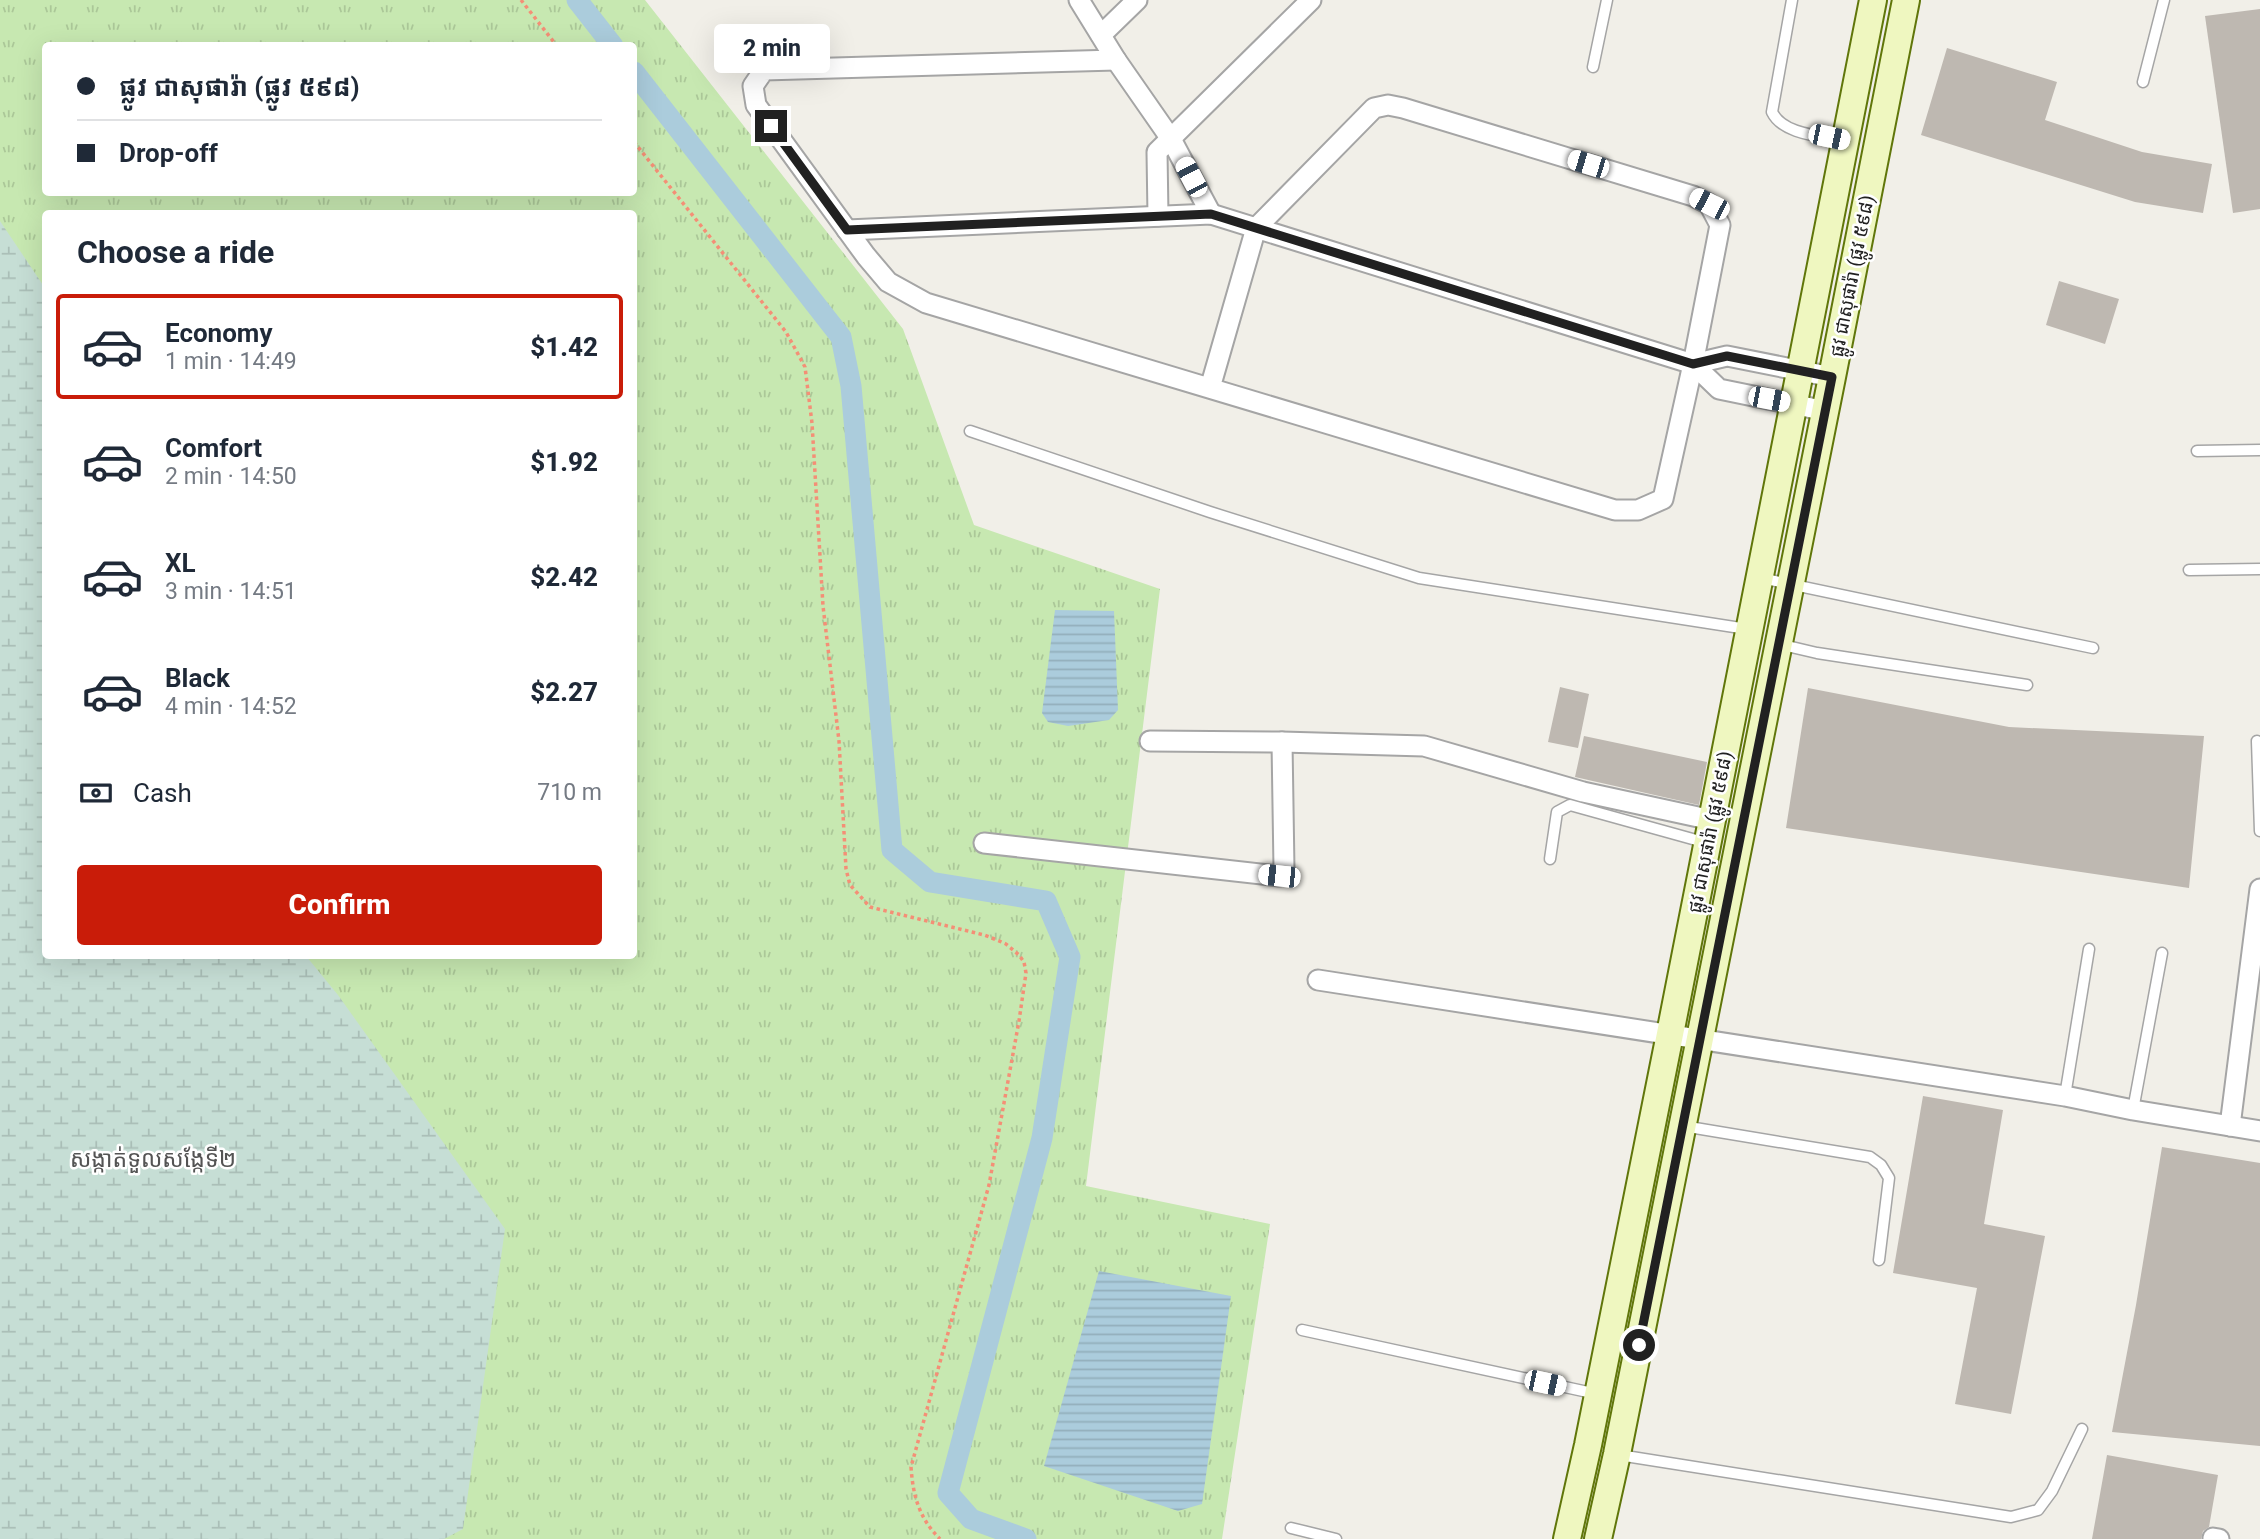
<!DOCTYPE html>
<meta charset="utf-8">
<style>
body{margin:0;font-family:Roboto,"Noto Sans Khmer",sans-serif;background:#f6f6f7;color:#1f2937;height:100vh;display:flex;flex-direction:column;font-size:26px;white-space:nowrap}
*{box-sizing:border-box;margin:0}
p{font-size:23px;color:#747a83}
.icon{flex:none;width:38px;height:38px;fill:none;stroke:currentColor;stroke-width:2;stroke-linecap:round;stroke-linejoin:round}
.map{position:relative;flex:1;overflow:hidden}
.sheet{position:absolute;left:42px;top:210px;width:595px;height:749px;display:flex;flex-direction:column;background:#fff;border-radius:7px;box-shadow:0 7px 28px #0002}
.sheet>*{flex:none}
.banner{position:absolute;left:42px;top:42px;width:595px;height:154px;border-radius:7px;box-shadow:0 7px 28px #0002;display:grid;align-content:center;height:154px;padding:0 35px;background:#fff}
.end{position:absolute;width:32px;height:32px;margin:-16px;border:9px solid #212121;background:#fff;box-shadow:0 0 0 4px #fff}
.from{border-radius:50%}
.bubble{position:absolute;height:49px;border-radius:7px;background:#fff;box-shadow:0 7px 28px #0002;font-size:23px;font-weight:800;line-height:49px;text-align:center}
.car{position:absolute;width:21px;height:42px;margin:-21px -10px;border-radius:9px;box-shadow:0 0 5px 2px #0007;background:linear-gradient(#fff 24%,#345 0 40%,#fff 0 76%,#345 0 86%,#fff 0)}
.banner b{display:flex;align-items:center;gap:24px;height:66px;font-size:26px}
.banner b+b{border-top:2px solid #e0e1e3}
.banner i{width:18px;height:18px;background:#1f2937}
ul{padding:0;list-style:none}
li{display:flex;align-items:center;gap:21px;height:105px;margin:0 14px 10px;padding:0 21px;border:4px solid transparent;border-radius:7px}
li div{flex:1}
li b{display:block;font-size:26px}
li em{font-style:normal;font-weight:800}
li.active{border-color:#c91c09}
li>.icon{width:63px;height:63px;stroke-width:1.5}
h2{padding:0 35px;font-size:32px;line-height:84px}
.pay{display:flex;align-items:center;gap:18px;height:77px;padding:0 35px;font-size:26px}
.pay p{margin-inline-start:auto}
.primary-button{display:flex;gap:14px;margin-top:auto;padding:14px 35px}
.primary-button a{flex:1;height:80px;border-radius:7px;background:#c91c09;color:#fff;font-size:28px;font-weight:800;line-height:80px;text-align:center}
.map>svg:first-child{display:block}
</style>
<div class="map">
<svg width="2260" height="1539" viewBox="0 0 2260 1539">
<defs>
<pattern id="grass-tufts" width="24" height="20" patternUnits="userSpaceOnUse" patternTransform="scale(1.75)"><rect width="24" height="20" fill="#c7e8b1"/><path d="M3 7l-1-3M5 7V3M7 7l1-3M15 17l-1-3M17 17v-4M19 17l1-3" fill="none" stroke="#abc798"/></pattern>
<pattern id="wetland-marsh" width="20" height="14" patternUnits="userSpaceOnUse" patternTransform="scale(1.75)"><rect width="20" height="14" fill="#c6ded5"/><path d="M1 5h8M5 5V1M11 12h8M15 12V8" fill="none" stroke="#aabeb7"/></pattern>
<pattern id="water-rules" width="6" height="5" patternUnits="userSpaceOnUse" patternTransform="scale(1.75)"><rect width="6" height="5" fill="#abccdc"/><path d="M0 2.5h6" fill="none" stroke="#93afbc"/></pattern>
</defs>
<rect width="100%" height="100%" fill="#f1efe8"/>
<path fill="url(#grass-tufts)" fill-rule="evenodd" d="M0,0H645L903,329L974,525L1160,589L1086,1186L1270,1224L1222,1539H0ZM46,46H634V192H46ZM46,214H634V956H46Z"/>
<path fill="url(#wetland-marsh)" d="M0,221L45,288L46,956H306L338,995L505,1229L463,1529L444,1539H0Z"/>
<g fill="url(#water-rules)">
<path d="M1055,610L1114,611L1118,710L1109,720L1068,726L1048,722L1042,713Z"/>
<path d="M1099,1271L1231,1296L1202,1504L1178,1511L1044,1466Z"/>
</g>
<g fill="none" stroke-linecap="round" stroke-linejoin="round">
<g stroke="#abccdc" stroke-width="21">
<path d="M577,0L613,46"/>
<path d="M634,72L841,337L851,386L892,850L930,882L1046,901L1070,957L1042,1138L948,1493L971,1519L1026,1539"/>
</g>
</g>
<g fill="#beb8b1">
<path d="M2260,9V209L2233,213L2205,16Z"/>
<path d="M1947,48L2057,82L2045,120L2142,152L2212,164L2203,213L2135,202L1921,135Z"/>
<path d="M2059,281L2119,299L2105,344L2046,325Z"/>
<path d="M1560,687L1589,694L1578,748L1548,742Z"/>
<path d="M1808,688L2009,727L2204,736L2189,888L1786,828Z"/>
<path d="M1584,736L1707,762L1699,805L1575,777Z"/>
<path d="M1923,1096L2003,1110L1984,1224L2045,1236L2011,1414L1955,1404L1977,1288L1893,1273Z"/>
<path d="M2162,1147L2260,1163V1446L2112,1432L2136,1305Z"/>
<path d="M2107,1455L2218,1475L2209,1527L2203,1531L2201,1539H2092Z"/>
</g>
<g fill="none" stroke-linecap="round" stroke-linejoin="round">
<defs>
<g id="service">
<path d="M1792,0L1772,112C1783,135 1822,136 1845,141"/>
<path d="M1593,67L1607,0"/>
<path d="M2143,82L2164,0"/>
<path d="M970,431L1210,512L1419,578L1747,629"/>
<path d="M2197,451L2260,450"/>
<path d="M2189,570L2260,569"/>
<path d="M1761,578L2093,648"/>
<path d="M1779,644L1817,653L2027,685"/>
<path d="M2257,741L2260,831"/>
<path d="M1550,859L1557,812L1570,805L1707,843"/>
<path d="M2065,1096L2089,949"/>
<path d="M2133,1110L2162,953"/>
<path d="M1683,1126L1870,1157L1881,1165L1889,1178L1879,1260"/>
<path d="M1302,1330L1597,1394"/>
<path d="M1619,1455L2011,1517L2038,1510L2052,1491L2082,1429"/>
<path d="M1291,1528L1336,1539"/>
</g>
<g id="minor">
<path d="M1079,0L1116,60L1171,139L1211,214"/>
<path d="M1101,35L1137,0"/>
<path d="M1116,60L764,70L753,86L756,105L866,256L888,282L926,303L1615,510H1638L1663,499L1693,364L1720,225L1709,204L1693,196L1403,108L1388,105L1374,108L1256,228L1210,388"/>
<path d="M1158,216L1157,152L1311,0"/>
<path d="M847,230L1211,214L1693,364L1719,389L1826,411"/>
<path d="M1693,364L1727,356L1832,377"/>
<path d="M1150,741L1282,742L1424,746L1583,792L1712,820"/>
<path d="M984,843L1279,876L1284,869L1282,742"/>
<path d="M1318,980L2065,1096L2133,1110L2260,1131"/>
<path d="M2230,1126L2260,889"/>
<path d="M2213,1538L2219,1539"/>
</g>
<g id="secondary">
<path d="M1567,1539L1588,1445L1670,1034L1873,0"/>
<path d="M1598,1539L1617,1454L1832,377L1906,0"/>
</g>
</defs>
<use href="#service" stroke="#a5a5a5" stroke-width="13"/>
<use href="#minor" stroke="#a5a5a5" stroke-width="23"/>
<use href="#secondary" stroke="#60760a" stroke-width="30"/>
<g stroke="#f48f76" stroke-width="3.5" stroke-dasharray="3.5 3.5" stroke-linecap="butt">
<path d="M521,0L557,46"/>
<path d="M634,142L786,332L805,367L812,423L823,606L839,741L846,869L850,885L870,907L984,935L997,940L1006,944L1019,955L1024,962L1026,973L1019,1021L989,1185L911,1467C913,1496 919,1518 940,1539"/>
</g>
<use href="#service" stroke="#fff" stroke-width="10"/>
<use href="#minor" stroke="#fff" stroke-width="19"/>
<use href="#secondary" stroke="#eff7c0" stroke-width="26"/>
</g>
<g fill="none" stroke-linecap="round" stroke-linejoin="round">
<path stroke="#212121" stroke-width="9" d="M771,126L847,230L1211,214L1693,364L1727,356L1832,377L1639,1345"/>
</g>
<g text-anchor="middle" dominant-baseline="central" stroke-width="5" stroke-linejoin="round" paint-order="stroke">
<g font-size="19" fill="#212121" stroke="#fff">
<text transform="translate(1852 276) rotate(-79)">ផ្លូវ ជាសុផារ៉ា (ផ្លូវ ៥៩៨)</text>
<text transform="translate(1710 832) rotate(-79)">ផ្លូវ ជាសុផារ៉ា (ផ្លូវ ៥៩៨)</text>
</g>
<g font-size="23" fill="#545454" stroke="#fff">
<text x="153" y="1159">សង្កាត់ទួលសង្កែទី២</text>
</g>
</g>
</svg>
<i class="end from" style="left:1639px;top:1345px"></i>
<i class="end" style="left:771px;top:126px"></i>
<div class="bubble" style="left:714px;top:24px;width:116px">2 min</div>
<i class="car" style="left:1829px;top:137px;rotate:102deg"></i>
<i class="car" style="left:1588px;top:164px;rotate:287deg"></i>
<i class="car" style="left:1191px;top:177px;rotate:332deg"></i>
<i class="car" style="left:1709px;top:204px;rotate:297deg"></i>
<i class="car" style="left:1769px;top:399px;rotate:101deg"></i>
<i class="car" style="left:1279px;top:876px;rotate:276deg"></i>
<i class="car" style="left:1545px;top:1383px;rotate:102deg"></i>
<div class="banner">
<b><i class="from"></i>ផ្លូវ ជាសុផារ៉ា (ផ្លូវ ៥៩៨)</b>
<b><i></i>Drop-off</b>
</div>
<section class="sheet">
<h2>Choose a ride</h2>
<ul>
<li class="active"><svg class="icon" aria-label="car" viewBox="0 0 24 24"><path d="M5 17H2v-5l4-1 3-4h7l3 4 3 1v5h-3M9 17h6M6 11h13"/><circle cx="7" cy="17" r="2"/><circle cx="17" cy="17" r="2"/></svg><div><b>Economy</b><p>1 min · 14:49</p></div><em>$1.42</em></li>
<li><svg class="icon" aria-label="car" viewBox="0 0 24 24"><path d="M5 17H2v-5l4-1 3-4h7l3 4 3 1v5h-3M9 17h6M6 11h13"/><circle cx="7" cy="17" r="2"/><circle cx="17" cy="17" r="2"/></svg><div><b>Comfort</b><p>2 min · 14:50</p></div><em>$1.92</em></li>
<li><svg class="icon" aria-label="car" viewBox="0 0 24 24"><path d="M5 17H2v-5l4-1 3-4h7l3 4 3 1v5h-3M9 17h6M6 11h13"/><circle cx="7" cy="17" r="2"/><circle cx="17" cy="17" r="2"/></svg><div><b>XL</b><p>3 min · 14:51</p></div><em>$2.42</em></li>
<li><svg class="icon" aria-label="car" viewBox="0 0 24 24"><path d="M5 17H2v-5l4-1 3-4h7l3 4 3 1v5h-3M9 17h6M6 11h13"/><circle cx="7" cy="17" r="2"/><circle cx="17" cy="17" r="2"/></svg><div><b>Black</b><p>4 min · 14:52</p></div><em>$2.27</em></li>
</ul>
<div class="pay"><svg class="icon" aria-label="cash" viewBox="0 0 24 24"><path d="M3 7h18v10H3z"/><circle cx="12" cy="12" r="2"/></svg>Cash<p>710 m</p></div>
<div class="primary-button"><a>Confirm</a></div>
</section>
</div>
